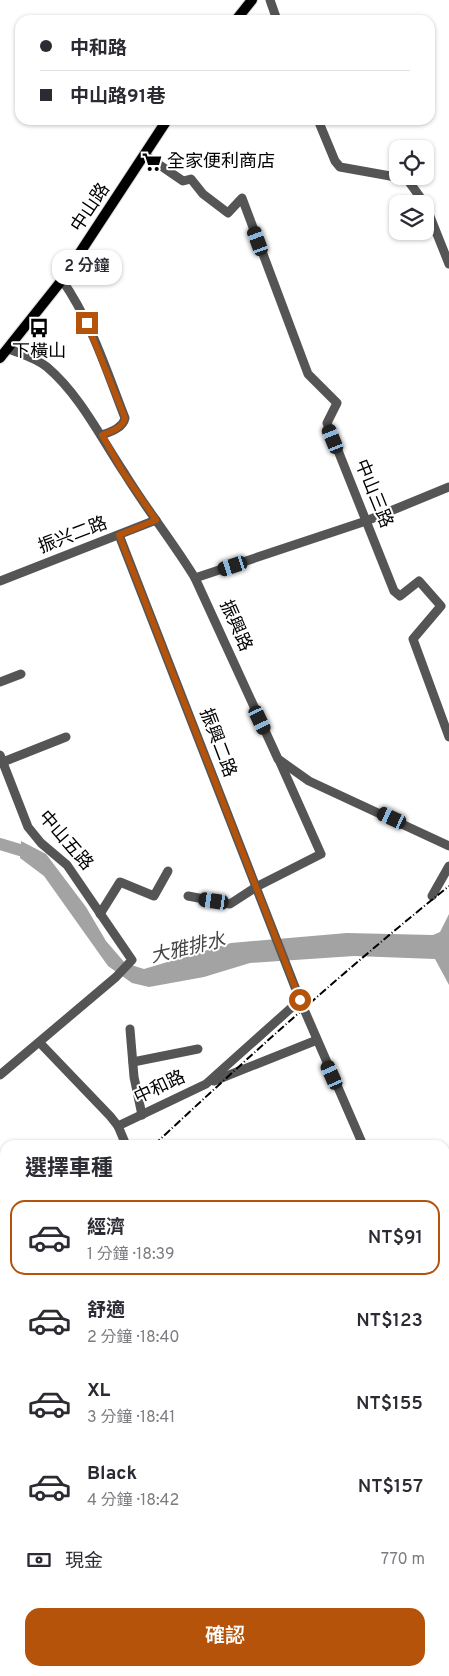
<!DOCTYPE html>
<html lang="zh-TW">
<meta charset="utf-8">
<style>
body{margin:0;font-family:Overpass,"Noto Sans TC",sans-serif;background:#f2f2f3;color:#2b2b33;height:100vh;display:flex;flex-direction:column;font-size:19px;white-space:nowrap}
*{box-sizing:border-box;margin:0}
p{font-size:16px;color:#7c7c81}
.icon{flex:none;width:28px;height:28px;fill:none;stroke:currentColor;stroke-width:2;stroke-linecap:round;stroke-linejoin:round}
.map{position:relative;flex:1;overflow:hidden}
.drawer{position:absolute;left:0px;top:1140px;width:450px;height:536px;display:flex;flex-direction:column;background:#fff;border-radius:15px 15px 0 0;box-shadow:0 1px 4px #0004}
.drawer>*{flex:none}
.banner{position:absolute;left:15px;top:15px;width:420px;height:110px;border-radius:15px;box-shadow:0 1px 4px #0004;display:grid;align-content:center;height:110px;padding:0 25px;background:#fff}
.buttons{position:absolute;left:389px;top:140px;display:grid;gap:10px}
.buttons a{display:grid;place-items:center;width:45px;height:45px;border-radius:10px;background:#fff;box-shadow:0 1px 4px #0004;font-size:25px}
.end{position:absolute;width:22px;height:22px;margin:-11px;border:6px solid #b45309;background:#fff;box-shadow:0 0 0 2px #fff}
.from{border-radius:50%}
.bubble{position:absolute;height:35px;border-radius:15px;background:#fff;box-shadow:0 1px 4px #0004;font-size:16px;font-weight:600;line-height:35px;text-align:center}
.car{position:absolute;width:15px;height:30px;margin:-15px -8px;border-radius:6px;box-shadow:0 0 4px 1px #0007;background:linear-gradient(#222 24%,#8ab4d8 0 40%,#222 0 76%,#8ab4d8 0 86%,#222 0)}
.banner b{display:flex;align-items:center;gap:18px;height:48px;font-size:19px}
.banner b+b{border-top:1px solid #e1e1e2}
.banner i{width:12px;height:12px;background:#2b2b33}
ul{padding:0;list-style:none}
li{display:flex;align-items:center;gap:15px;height:75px;margin:0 10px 8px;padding:0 15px;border:2px solid transparent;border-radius:15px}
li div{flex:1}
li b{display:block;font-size:19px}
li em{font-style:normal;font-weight:600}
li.current{border-color:#b45309}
li>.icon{width:45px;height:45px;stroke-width:1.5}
h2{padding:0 25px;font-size:22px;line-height:60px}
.pay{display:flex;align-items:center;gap:12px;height:55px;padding:0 25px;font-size:19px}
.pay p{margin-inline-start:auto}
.primary-button{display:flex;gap:10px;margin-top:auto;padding:10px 25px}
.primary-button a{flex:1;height:58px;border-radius:15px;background:#b45309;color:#fff;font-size:20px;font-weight:600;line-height:58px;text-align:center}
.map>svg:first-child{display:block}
</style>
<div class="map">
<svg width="449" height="1676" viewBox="0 0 449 1676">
<rect width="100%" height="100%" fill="#fff"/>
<path fill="#a3a3a3" d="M21,841L46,854L86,907L106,941L125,963L144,969L231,943L347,933L433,935L440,932L449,914V985L435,959L354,956L250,963L204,977L149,987L132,983L108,966L44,876L20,858Z"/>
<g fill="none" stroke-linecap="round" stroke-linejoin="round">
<g stroke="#a3a3a3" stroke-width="7">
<path d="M0,1599L3,1615H5"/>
<path d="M75,1671L77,1676"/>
<path d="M209,1671L212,1676"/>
<path d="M234,1671L239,1676"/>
<path d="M224,1676L228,1671"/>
</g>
<path stroke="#a3a3a3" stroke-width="12" d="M0,844L30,853L34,858"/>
<defs>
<g id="major">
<path d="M236,20L252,0"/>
<path d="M0,358L62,280L167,120"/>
<path d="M445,1466H449"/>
<path d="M0,1549L5,1546"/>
</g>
</defs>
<use href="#major" stroke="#dbdbdb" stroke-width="12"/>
<g stroke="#555" stroke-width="9">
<path d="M270,0L277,20"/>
<path d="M318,120L335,161L340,167L407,179L425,204"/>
<path d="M145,155L183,181L191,179L203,194L228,213L242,198L308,374L337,403L327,423L394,591L400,596L419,581L441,606L413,639L449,737"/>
<path d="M425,204L449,264"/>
<path d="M62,280C91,321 107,372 125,418C123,428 110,432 102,435"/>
<path d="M9,349C21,354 36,358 47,367C80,395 101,438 125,474C147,510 173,542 195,578L278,759L309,781L449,846"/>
<path d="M119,535L300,1000L363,1145"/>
<path d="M195,578L366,521L449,487"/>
<path d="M0,581L156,520"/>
<path d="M0,682L21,674"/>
<path d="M0,755L28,827L41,843L67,865L132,960L116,977L0,1075"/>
<path d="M3,762L66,737"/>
<path d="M188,896L230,904L256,887L321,854L279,760"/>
<path d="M432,896L449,866"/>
<path d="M100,914L120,882L154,896L168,871"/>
<path d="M130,1029L134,1077L142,1115"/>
<path d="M40,1043L110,1116L118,1126L126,1145"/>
<path d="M133,1062L198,1049"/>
<path d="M214,1081L317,1040"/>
<path d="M118,1126L206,1084L300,1000"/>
<path d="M0,1347H5"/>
<path d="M445,1362L449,1372"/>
<path d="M0,1503L5,1514"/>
<path d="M82,1671L84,1676"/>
<path d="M340,1671L342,1676"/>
<path d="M270,1676L281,1671"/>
</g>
<use href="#major" stroke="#000" stroke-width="10"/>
<g stroke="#000" stroke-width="2" stroke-dasharray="8 2.5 1 2.5" stroke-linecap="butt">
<path d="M154,1145C249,1056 347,968 449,886"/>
<path d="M0,1297L5,1292"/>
</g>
</g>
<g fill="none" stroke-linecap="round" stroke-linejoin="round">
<path stroke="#b45309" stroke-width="6" d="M87,323L125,418C123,428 110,432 102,435L123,472L156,520L119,535L300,1000"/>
</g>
<defs>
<symbol id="supermarket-bare" viewBox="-9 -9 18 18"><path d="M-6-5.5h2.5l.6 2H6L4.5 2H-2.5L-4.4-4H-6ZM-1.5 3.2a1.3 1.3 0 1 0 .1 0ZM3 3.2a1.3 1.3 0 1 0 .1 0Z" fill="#000" stroke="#fff" stroke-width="2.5" paint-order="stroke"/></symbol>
<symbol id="bus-bare" viewBox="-9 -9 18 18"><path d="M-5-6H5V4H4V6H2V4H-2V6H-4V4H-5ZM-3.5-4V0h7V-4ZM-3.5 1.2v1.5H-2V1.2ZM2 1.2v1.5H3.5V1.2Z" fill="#000" stroke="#fff" stroke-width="2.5" paint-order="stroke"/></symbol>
</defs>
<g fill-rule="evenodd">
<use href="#supermarket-bare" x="138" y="148" width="28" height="28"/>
<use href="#bus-bare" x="25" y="314" width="28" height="28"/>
</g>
<g text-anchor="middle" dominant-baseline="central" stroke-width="4" stroke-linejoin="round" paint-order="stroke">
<g font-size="18" fill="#000" stroke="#fff" text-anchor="start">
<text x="167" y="162">全家便利商店</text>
<text x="39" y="352" text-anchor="middle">下橫山</text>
</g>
<g font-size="18" fill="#000" stroke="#fff">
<text transform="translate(91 208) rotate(-56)">中山路</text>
<text transform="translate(373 494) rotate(68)">中山三路</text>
<text transform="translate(73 536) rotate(-21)">振兴二路</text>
<text transform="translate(235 626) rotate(66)">振興路</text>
<text transform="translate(217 743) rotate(69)">振興二路</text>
<text transform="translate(65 841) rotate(49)">中山五路</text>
<text transform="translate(160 1088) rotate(-25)">中和路</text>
</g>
<g font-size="19" font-style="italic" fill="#444" stroke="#fff">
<text transform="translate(188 949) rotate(-13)">大雅排水</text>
</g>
</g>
</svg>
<div class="buttons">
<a><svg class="icon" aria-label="locate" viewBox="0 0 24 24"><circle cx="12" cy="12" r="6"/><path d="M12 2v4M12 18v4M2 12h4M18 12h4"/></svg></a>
<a><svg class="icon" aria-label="layers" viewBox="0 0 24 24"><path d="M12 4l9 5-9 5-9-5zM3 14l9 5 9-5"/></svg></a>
</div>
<i class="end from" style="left:300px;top:1000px"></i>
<i class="end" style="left:87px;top:323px"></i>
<div class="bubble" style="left:52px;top:250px;width:70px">2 分鐘</div>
<i class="car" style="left:258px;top:241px;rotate:340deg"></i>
<i class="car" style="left:333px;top:439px;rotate:338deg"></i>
<i class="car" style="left:233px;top:566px;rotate:252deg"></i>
<i class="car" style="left:260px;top:720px;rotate:155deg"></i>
<i class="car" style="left:392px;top:818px;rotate:295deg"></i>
<i class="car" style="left:214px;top:901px;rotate:278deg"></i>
<i class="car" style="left:332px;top:1075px;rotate:336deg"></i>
<div class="banner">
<b><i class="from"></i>中和路</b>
<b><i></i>中山路91巷</b>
</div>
<section class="drawer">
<h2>選擇車種</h2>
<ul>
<li class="current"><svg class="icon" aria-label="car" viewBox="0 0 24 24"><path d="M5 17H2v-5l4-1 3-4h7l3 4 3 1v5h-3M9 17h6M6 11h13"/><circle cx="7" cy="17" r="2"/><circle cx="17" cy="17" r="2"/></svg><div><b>經濟</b><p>1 分鐘 · 18:39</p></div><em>NT$91</em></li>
<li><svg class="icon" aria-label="car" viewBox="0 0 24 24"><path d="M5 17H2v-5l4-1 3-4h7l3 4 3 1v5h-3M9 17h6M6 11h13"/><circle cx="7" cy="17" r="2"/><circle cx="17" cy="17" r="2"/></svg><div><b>舒適</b><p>2 分鐘 · 18:40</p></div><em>NT$123</em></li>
<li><svg class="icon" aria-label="car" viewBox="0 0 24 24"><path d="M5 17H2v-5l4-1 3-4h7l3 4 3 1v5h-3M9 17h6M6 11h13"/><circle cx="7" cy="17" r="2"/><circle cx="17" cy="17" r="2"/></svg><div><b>XL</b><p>3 分鐘 · 18:41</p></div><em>NT$155</em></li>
<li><svg class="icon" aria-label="car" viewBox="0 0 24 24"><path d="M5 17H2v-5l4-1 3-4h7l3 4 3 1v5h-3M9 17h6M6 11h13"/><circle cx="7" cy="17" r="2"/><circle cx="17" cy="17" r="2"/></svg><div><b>Black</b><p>4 分鐘 · 18:42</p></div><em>NT$157</em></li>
</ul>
<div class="pay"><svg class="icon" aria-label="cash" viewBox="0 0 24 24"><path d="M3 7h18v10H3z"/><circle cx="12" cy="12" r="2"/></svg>現金<p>770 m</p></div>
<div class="primary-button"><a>確認</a></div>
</section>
</div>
